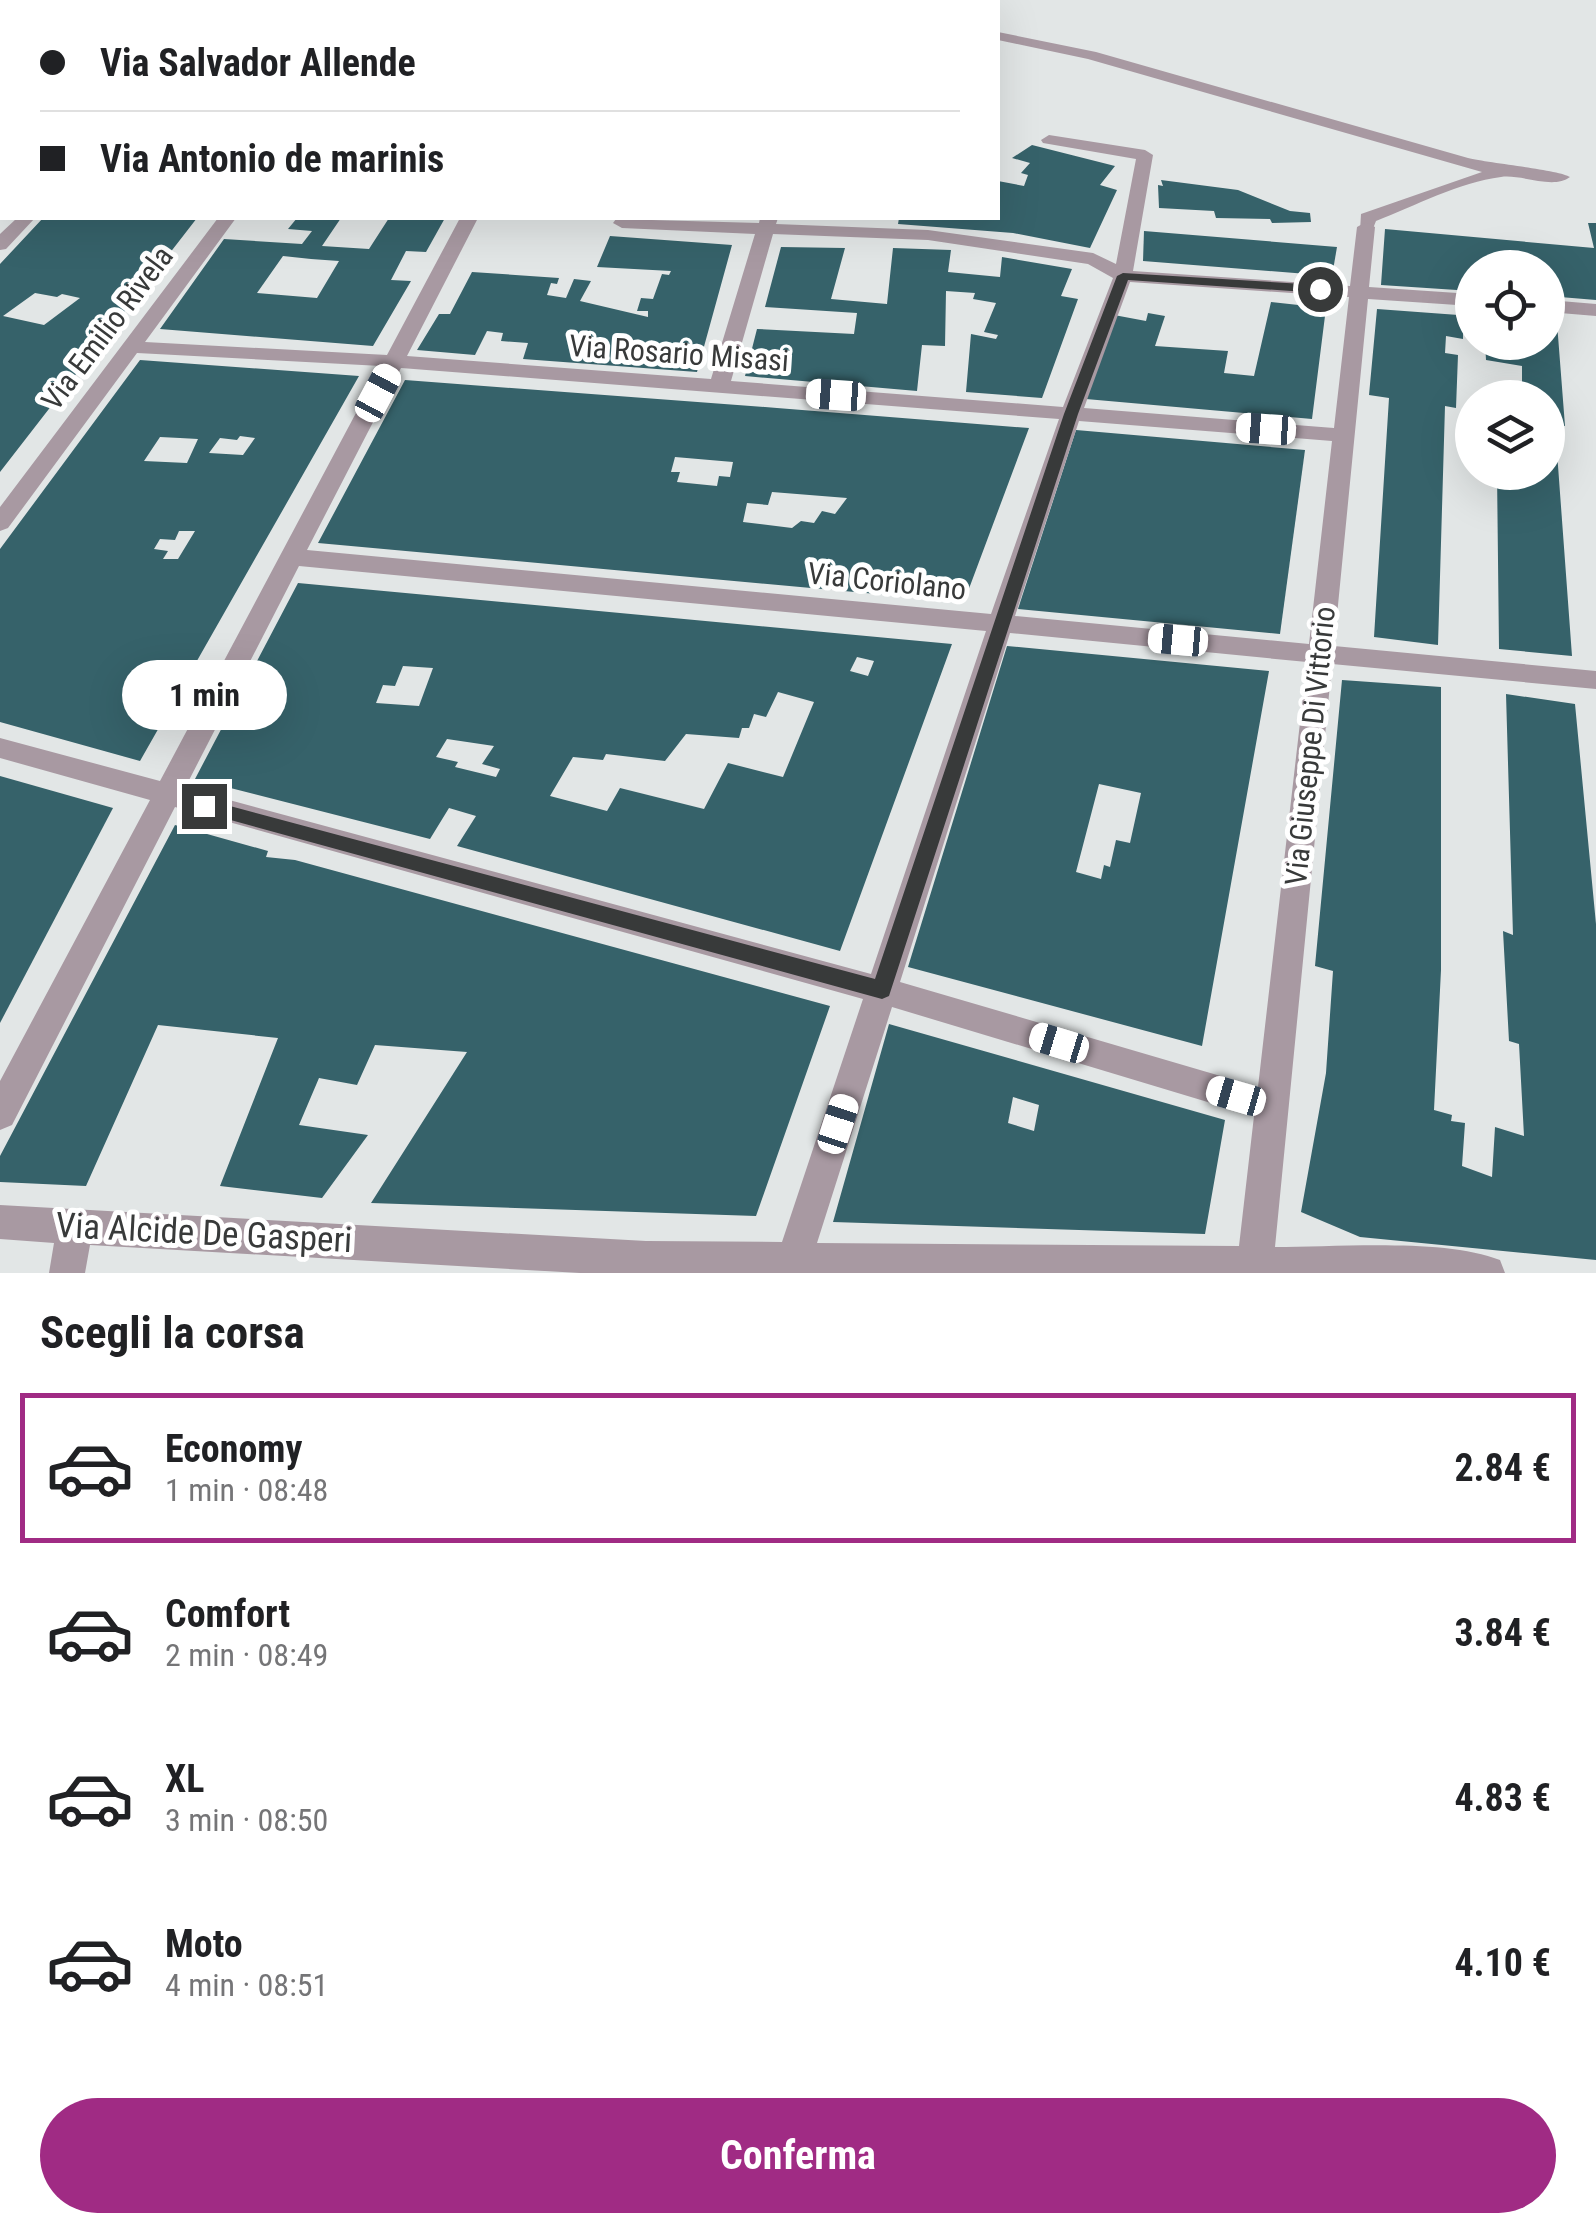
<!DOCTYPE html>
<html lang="it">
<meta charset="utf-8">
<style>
body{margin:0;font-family:"Roboto Condensed",sans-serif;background:#f2f2f2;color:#202124;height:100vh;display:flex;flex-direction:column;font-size:38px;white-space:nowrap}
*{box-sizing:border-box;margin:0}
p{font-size:32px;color:#757577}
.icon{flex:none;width:55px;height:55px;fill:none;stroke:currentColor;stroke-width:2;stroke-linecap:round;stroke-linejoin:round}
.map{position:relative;height:1273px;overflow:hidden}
.drawer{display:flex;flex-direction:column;background:#fff;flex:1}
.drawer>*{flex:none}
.banner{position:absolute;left:0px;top:0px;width:1000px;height:220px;box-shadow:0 10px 40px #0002;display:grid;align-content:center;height:220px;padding:0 40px;background:#fff}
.fabs{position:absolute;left:1455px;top:250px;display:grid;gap:20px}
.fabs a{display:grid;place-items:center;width:110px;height:110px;border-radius:50%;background:#fff;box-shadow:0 10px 40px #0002;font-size:50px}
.end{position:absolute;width:45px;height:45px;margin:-22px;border:12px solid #383a3a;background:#fff;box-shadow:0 0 0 5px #fff}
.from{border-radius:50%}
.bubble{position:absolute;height:70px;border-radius:35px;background:#fff;box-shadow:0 10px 40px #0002;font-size:32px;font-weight:700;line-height:70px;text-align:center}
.car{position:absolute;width:30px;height:60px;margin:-30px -15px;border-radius:12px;box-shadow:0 0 8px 2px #0007;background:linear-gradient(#fff 24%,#345 0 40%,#fff 0 76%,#345 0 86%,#fff 0)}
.banner b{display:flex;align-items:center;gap:35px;height:95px;font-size:38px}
.banner b+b{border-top:2px solid #e0e0e0}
.banner i{width:25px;height:25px;background:#202124}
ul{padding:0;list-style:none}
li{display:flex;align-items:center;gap:30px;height:150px;margin:0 20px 15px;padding:0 20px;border:5px solid transparent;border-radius:0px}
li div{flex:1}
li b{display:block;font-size:38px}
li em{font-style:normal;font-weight:700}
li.current{border-color:#a02b84}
li>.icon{width:90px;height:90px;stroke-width:1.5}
h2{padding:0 40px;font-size:45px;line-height:120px}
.button{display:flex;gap:20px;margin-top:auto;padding:20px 40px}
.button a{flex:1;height:115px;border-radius:60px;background:#a02b84;color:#fff;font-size:40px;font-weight:700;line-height:115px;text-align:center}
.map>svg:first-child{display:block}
</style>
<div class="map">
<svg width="1596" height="1273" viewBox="0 0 1596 1273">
<rect width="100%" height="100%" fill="#e2e6e6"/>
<g fill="#36626a" fill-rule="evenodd">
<path d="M1032,145L1115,166L1100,185L1117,190L1090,248L1013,233L898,224L899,218H998V181L1024,186L1028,175L1021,173L1030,163L1012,158Z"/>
<path d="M1161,180L1238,190L1290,211L1310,213L1311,222L1272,223L1270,219L1216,218L1214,211L1159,208L1158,185L1163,186Z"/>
<path d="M43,218H197L0,472V264ZM35,293L57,297L62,294L80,298L44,325L3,316Z"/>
<path d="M297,218H341L322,246L369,249L389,218H445L426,252L406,251L391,280L411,281L373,346L160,329L224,239L302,244L312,231L288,229ZM283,256L311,259L339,261L317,298L257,293Z"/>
<path d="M1588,223H1596V300L1548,296V268H1472V291L1381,285L1385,229L1594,248Z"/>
<path d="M1144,231L1337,247L1332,276L1143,261Z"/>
<path d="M610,236L732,245L697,372L523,359L528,343L501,341L503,333L487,331L475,355L417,350L439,314H450L472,272L559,278L557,284L551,283L547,295L566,298L574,279L591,281L580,301L648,317V311H637L641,298L653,299L662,274L669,275L671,271L597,267Z"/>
<path d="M781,247L845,248L831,299L887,304L893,248L951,250L948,272L1000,277L1002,257L1072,269L1061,296L1078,299L1042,398L966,392L971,334L996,339L998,335L984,332L996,303L973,299L975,293L946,291L945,346L922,345L917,391L745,376L757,329L854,334L857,313L765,307Z"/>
<path d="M1271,302L1326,308L1312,419L1086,399L1114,315L1146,321L1148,313L1165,316L1155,346L1228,351L1224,373L1254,376Z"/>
<path d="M1377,309L1472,316V335L1463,333V339L1446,336L1445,353L1458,355L1456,408L1445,406L1438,645L1374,637L1389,398L1369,395Z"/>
<path d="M1548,322L1557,323L1565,426L1555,425L1572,656L1499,649L1497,472H1548V398H1522V366L1486,360L1485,342H1548Z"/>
<path d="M140,360L359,376L140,761L0,722V549ZM240,436L255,438L243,455L209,453L220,438L237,440ZM160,437L180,438L198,439L187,463L144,461ZM179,531H195L178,559H163L168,551L154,549L160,539L175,540Z"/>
<path d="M405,380L777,408L1029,428L964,602L318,543ZM675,457L733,462L730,477L719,476L717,486L677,482L680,472H671ZM772,492L847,498L835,514L822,511L814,523L801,521L792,528L743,522L747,503L768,505Z"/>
<path d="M1076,430L1305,450L1280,634L1018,609Z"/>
<path d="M298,583L952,644L840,951L457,846L476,816L449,808L430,839L195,779ZM857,657L874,661L868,676L850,671ZM403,666L433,668L419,706L376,703L383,685L395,686ZM778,692L814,702L783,777L728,763L704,809L620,788L607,811L550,796L573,757L603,760L606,754L665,761L686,734L739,738L742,728H749L754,714L766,717ZM447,739L494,746L482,764L500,769L496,777L455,767L458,762L436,757Z"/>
<path d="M1007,646L1269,671L1202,1046L908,967ZM1099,784L1141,793L1130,843L1116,840L1110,867L1104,865L1101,879L1076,872Z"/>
<path d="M1342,680L1441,687V970L1434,1110L1452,1115L1451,1121L1465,1123L1462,1166L1492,1177L1495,1127L1524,1136L1519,1044L1509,1041L1503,931L1513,935L1506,694L1575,704L1596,924V1260L1360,1237L1301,1212L1326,1073L1333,971L1315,966Z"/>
<path d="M0,776L113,808L0,1023Z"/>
<path d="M175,825L268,851L266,857L295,860L830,1006L756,1216L371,1203L467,1052L375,1045L357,1085L319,1078L299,1125L368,1135L322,1198L220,1186L278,1038L158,1025L86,1186L0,1182V1156Z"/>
<path d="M889,1024L1225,1120L1205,1234L833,1222ZM1013,1097L1039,1105L1034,1131L1008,1123Z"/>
</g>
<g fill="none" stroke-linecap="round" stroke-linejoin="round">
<path fill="#a899a2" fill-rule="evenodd" d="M998,32L1096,52L1468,158C1488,163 1560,170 1570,177C1553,190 1522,174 1501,177C1459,182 1415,206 1376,221L1372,231H1360L1361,214L1482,172L1088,59L998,40Z"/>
<g fill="#a899a2" fill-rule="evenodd">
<path d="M56,0H78L79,2H58Z"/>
<path d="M709,0H730L731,2H711Z"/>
<rect x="0" y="93" width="2" height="10"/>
<path d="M1049,135L1145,150L1153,155L1133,271L1350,286L1357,227L1366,222L1375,227L1369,287L1472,294V306L1368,299L1334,646L1596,671V689L1332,664L1275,1247C1336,1247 1445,1238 1500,1260L1505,1273H580L90,1245L85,1273H49L54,1243L0,1239V1205L646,1241L782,1242L863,999L175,807L12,1125L0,1130V1081L150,800L0,758V738L160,781L381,366L137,353L8,528L0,531V507L218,218H236L145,342L387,355L460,218H478L407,356L711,379L755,234L622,228L613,223L616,219L759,223L760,218H778L776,224L928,230L1093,253L1116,264L1136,159L1043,143L1041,140ZM773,234L928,240L1088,264L1113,278L1063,407L731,381ZM1130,282L1349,297L1334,428L1084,408ZM401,368L1059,419L991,614L307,550ZM1079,421L1332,441L1309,644L1015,616ZM299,566L986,631L871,974L185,788ZM1010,633L1307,662L1258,1087L900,982ZM892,1007L1254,1116L1239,1246L817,1243Z"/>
<path d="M17,218H35L6,249L0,250V234Z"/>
<path d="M1548,300L1596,304V316L1548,312Z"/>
</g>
</g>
<path fill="#383a3a" d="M1123,273L1320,285L1327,289L1320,293L1128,280L1078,414L889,996L882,999L198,811L195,806L204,799L875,979L1064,414L1117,276Z"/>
<g text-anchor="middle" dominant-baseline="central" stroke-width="10" stroke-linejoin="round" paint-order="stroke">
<g font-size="30" fill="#383a3a" stroke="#fff">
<text transform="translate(107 328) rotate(-53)">Via Emilio Rivela</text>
<text transform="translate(679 353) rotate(4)">Via Rosario Misasi</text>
<text transform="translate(887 581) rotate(6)">Via Coriolano</text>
<text transform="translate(1310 746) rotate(-84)">Via Giuseppe Di Vittorio</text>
</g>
<g font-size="35" fill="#383a3a" stroke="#fff">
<text transform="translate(204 1233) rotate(3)">Via Alcide De Gasperi</text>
</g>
</g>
</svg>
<div class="fabs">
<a><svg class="icon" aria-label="locate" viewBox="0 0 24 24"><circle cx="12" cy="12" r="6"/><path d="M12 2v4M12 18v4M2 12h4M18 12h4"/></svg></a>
<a><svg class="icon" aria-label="layers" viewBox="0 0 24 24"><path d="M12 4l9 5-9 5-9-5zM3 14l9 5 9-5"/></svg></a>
</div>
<i class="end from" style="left:1320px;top:289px"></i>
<i class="end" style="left:204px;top:806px"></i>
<div class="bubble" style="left:122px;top:660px;width:165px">1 min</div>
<i class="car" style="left:378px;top:393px;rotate:28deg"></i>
<i class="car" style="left:836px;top:395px;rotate:274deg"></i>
<i class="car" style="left:1266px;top:429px;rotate:274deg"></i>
<i class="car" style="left:1178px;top:640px;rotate:275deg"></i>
<i class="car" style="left:1059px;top:1043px;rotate:287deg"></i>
<i class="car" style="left:1236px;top:1096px;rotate:286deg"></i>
<i class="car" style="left:838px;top:1124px;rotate:18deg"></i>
<div class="banner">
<b><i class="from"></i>Via Salvador Allende</b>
<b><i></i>Via Antonio de marinis</b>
</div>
</div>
<section class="drawer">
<h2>Scegli la corsa</h2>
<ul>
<li class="current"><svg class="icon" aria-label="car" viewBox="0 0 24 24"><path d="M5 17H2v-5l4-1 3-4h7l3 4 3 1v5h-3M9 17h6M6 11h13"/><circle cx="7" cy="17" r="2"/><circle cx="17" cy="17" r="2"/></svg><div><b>Economy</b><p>1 min · 08:48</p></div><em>2.84 €</em></li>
<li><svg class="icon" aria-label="car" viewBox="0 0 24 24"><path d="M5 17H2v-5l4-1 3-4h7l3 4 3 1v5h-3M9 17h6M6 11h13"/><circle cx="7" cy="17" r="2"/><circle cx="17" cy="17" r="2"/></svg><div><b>Comfort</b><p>2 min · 08:49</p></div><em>3.84 €</em></li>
<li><svg class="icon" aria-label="car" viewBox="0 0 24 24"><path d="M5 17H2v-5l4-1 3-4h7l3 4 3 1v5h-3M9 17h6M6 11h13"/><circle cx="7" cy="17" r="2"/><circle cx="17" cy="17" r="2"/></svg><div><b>XL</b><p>3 min · 08:50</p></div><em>4.83 €</em></li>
<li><svg class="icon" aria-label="car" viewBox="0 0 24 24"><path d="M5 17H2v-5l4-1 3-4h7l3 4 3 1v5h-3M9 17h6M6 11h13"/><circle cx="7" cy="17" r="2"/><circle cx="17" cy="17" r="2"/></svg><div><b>Moto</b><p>4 min · 08:51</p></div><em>4.10 €</em></li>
</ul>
<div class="button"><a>Conferma</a></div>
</section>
